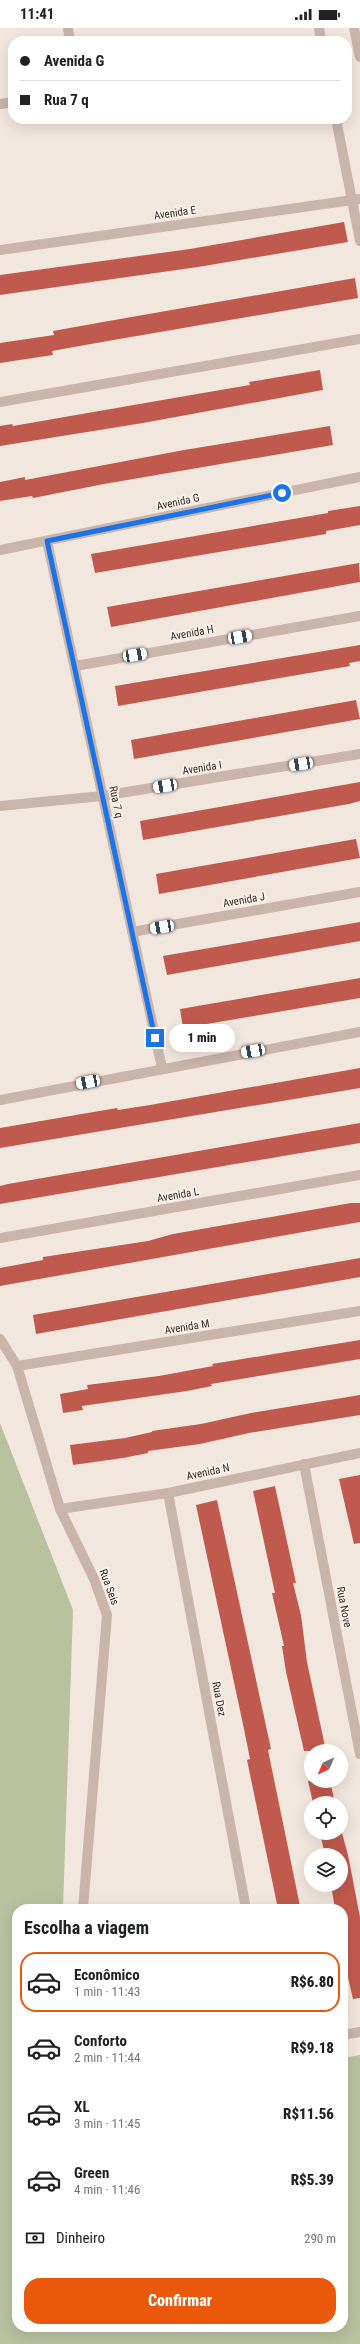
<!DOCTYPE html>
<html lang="pt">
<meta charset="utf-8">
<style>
body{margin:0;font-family:"Roboto Condensed",sans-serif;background:#f2f2f2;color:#202124;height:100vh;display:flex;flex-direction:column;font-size:15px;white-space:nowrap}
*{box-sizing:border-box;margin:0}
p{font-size:13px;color:#757577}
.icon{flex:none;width:22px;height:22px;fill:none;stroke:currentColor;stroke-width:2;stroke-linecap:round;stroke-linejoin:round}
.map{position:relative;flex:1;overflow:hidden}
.details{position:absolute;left:12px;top:1876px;width:336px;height:428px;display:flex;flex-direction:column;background:#fff;border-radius:16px;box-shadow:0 4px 16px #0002}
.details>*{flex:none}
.banner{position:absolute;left:8px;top:8px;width:344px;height:88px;border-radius:16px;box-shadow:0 4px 16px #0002;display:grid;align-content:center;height:88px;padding:0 12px;background:#fff}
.needle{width:26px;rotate:224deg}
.controls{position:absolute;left:304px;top:1716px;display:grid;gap:8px}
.controls a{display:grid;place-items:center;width:44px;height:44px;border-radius:50%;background:#fff;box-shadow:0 4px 16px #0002;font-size:20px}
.end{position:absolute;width:18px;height:18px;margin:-9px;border:5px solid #1a73e8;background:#fff;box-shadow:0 0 0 2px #fff}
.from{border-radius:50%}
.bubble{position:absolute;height:28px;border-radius:14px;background:#fff;box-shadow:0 4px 16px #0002;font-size:13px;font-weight:800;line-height:28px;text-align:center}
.car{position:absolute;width:12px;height:24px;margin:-12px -6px;border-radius:5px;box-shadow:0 0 3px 1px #0007;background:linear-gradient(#fff 24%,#345 0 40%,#fff 0 76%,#345 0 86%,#fff 0)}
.banner b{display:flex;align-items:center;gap:14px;height:38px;font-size:15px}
.banner b+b{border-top:1px solid #e0e0e0}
.banner i{width:10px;height:10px;background:#202124}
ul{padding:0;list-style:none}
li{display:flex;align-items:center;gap:12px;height:60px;margin:0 8px 6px;padding:0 4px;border:2px solid transparent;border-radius:16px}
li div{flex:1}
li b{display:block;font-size:15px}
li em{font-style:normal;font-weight:800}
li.current{border-color:#ea580c}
li>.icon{width:36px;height:36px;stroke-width:1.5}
h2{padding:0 12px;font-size:18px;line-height:48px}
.pay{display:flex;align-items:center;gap:10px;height:44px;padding:0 12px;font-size:15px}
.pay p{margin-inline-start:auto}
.action{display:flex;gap:8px;margin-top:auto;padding:8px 12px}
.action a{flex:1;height:46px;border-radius:16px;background:#ea580c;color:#fff;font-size:16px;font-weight:800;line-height:46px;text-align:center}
.status{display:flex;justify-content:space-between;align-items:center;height:28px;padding:0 20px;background:#fff;direction:ltr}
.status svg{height:11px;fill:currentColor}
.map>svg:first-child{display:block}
</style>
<div class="status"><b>11:41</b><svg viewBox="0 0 49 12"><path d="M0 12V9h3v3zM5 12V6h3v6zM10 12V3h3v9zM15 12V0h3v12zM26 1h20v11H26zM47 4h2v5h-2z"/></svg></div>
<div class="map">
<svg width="360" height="2316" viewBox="0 0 360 2316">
<rect width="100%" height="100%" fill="#f2e7df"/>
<path fill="#bac19f" d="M0,1395L73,1582L63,1881H17V2299H343V2030L360,2027V2316H0Z"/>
<g fill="#c15a4e">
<path d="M344,194L348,214L198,239L0,267V247L190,221Z"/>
<path d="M355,250L358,270L102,314L52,323L53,327L0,335V315L54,307L53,303L103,294Z"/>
<path d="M320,342L323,362L143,395L0,418V398L12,396L13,398L197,366L250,357L249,354Z"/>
<path d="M330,398L333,417L104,456L33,470L32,468L0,473V454L25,449V452L184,422Z"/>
<path d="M360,478V497L326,503V506L95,545L91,526L328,485V483Z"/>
<path d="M359,535L360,554L111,599L107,579Z"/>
<path d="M360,617V633L349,635L350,638L118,678L115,658Z"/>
<path d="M356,672L360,691L134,731L131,712Z"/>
<path d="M360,754V773L349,776L143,812L140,793Z"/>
<path d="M356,811L360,830L159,866L156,846Z"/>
<path d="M360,894V913L167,947L163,928Z"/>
<path d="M360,950V970L183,1000L180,981Z"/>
<path d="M360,1040V1060L0,1120V1100L117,1080L118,1082L150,1077Z"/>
<path d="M360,1095V1115L0,1176V1158L8,1156Z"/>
<path d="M351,1175H360V1194L0,1258V1240L43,1232V1229L148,1213L173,1206Z"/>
<path d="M360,1230V1249L36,1306L33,1287Z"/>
<path d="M360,1312V1331L211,1356L212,1358L187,1363L82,1378L83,1382L63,1385L60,1366L88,1361L87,1357L159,1348L213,1338L212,1336Z"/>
<path d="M360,1367V1387L249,1405L200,1416L148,1423V1425L123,1430L73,1437L70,1417L125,1410L152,1404V1403L201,1396L251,1385Z"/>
<path d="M360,1447V1515L354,1516L339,1451Z"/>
<path d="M275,1458L296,1555H293L301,1587L307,1634L326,1723H304L286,1644L282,1618H284L272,1565H275L253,1463Z"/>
<path d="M217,1472L271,1721L268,1722L300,1878L286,1881H278L247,1732L250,1731L244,1701L196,1477Z"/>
<path d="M308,1753H330L335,1775H313Z"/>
<path d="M320,1805H342L348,1827L360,1889V1970L353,1971L343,1928V1881H335L331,1857H341V1827H346H325Z"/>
</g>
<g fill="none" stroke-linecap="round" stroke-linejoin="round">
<g stroke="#cab5ab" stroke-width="10">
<path d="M68,0L70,13"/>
<path d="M0,76L13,74"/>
<path d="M0,222L360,171"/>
<path d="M0,374L360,311"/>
<path d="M47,513L162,1040"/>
<path d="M0,522L360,449"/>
<path d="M75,638L360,588"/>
<path d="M0,778L102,768L360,726"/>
<path d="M132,904L360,864"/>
<path d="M0,1072L360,1004"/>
<path d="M0,1210L360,1147"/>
<path d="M0,1311L17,1338L60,1481L94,1551L107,1587L83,1881"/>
<path d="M17,1338L360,1283"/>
<path d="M304,1436L360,1726"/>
<path d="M168,1465L246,1881"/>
<path d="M60,1481L168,1465L360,1425"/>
<path d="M343,2007L360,2004"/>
</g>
<g stroke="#cab5ab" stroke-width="10">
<path d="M319,0L321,13"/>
<path d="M354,0L360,29"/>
<path d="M336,91L360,213"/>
</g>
</g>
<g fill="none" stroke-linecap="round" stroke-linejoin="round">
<path stroke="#1a73e8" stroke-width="5" d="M155,1010L47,513L282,465"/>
</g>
<g text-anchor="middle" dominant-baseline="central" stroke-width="4" stroke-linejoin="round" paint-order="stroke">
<g font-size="11" fill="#382d2a" stroke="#faf1ec">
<text transform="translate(175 185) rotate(-8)">Avenida E</text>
<text transform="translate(178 474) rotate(-12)">Avenida G</text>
<text transform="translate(192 605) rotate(-10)">Avenida H</text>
<text transform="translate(202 740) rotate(-9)">Avenida I</text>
<text transform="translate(116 774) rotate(78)">Rua 7 q</text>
<text transform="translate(244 872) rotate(-10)">Avenida J</text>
<text transform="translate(178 1167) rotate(-10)">Avenida L</text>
<text transform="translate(187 1299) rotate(-9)">Avenida M</text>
<text transform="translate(208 1444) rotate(-12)">Avenida N</text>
<text transform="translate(109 1559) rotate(70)">Rua Seis</text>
<text transform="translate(344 1579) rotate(79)">Rua Nove</text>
<text transform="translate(219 1671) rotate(79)">Rua Dez</text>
</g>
</g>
</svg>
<div class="controls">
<a><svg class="needle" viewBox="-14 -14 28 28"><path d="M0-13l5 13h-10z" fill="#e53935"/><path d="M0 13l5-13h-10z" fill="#757577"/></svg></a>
<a><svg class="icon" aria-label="locate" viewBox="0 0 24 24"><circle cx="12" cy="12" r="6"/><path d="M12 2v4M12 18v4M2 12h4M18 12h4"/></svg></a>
<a><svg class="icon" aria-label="layers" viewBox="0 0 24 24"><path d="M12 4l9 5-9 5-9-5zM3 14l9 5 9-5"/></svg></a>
</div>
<i class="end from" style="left:282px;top:465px"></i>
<i class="end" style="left:155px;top:1010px"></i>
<div class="bubble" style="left:169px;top:996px;width:66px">1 min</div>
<i class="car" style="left:240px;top:609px;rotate:80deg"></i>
<i class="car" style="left:135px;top:627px;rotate:80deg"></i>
<i class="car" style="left:301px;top:736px;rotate:261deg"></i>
<i class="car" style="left:165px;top:758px;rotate:261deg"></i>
<i class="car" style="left:162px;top:899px;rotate:260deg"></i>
<i class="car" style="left:253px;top:1023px;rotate:260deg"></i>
<i class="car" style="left:88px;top:1054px;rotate:259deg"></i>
<div class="banner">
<b><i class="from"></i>Avenida G</b>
<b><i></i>Rua 7 q</b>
</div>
<section class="details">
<h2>Escolha a viagem</h2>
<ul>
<li class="current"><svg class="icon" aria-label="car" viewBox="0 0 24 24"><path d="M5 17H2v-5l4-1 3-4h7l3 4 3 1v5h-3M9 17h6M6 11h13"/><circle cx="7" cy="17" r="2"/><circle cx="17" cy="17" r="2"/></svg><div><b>Econômico</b><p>1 min · 11:43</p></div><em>R$6.80</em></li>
<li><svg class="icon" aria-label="car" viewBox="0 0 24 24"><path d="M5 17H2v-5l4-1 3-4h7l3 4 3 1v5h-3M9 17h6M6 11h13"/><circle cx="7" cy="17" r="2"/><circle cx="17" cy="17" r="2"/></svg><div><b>Conforto</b><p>2 min · 11:44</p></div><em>R$9.18</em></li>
<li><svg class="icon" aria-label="car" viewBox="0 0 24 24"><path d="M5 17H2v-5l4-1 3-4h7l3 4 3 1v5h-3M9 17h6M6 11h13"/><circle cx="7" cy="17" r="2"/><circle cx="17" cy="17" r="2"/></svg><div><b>XL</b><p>3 min · 11:45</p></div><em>R$11.56</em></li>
<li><svg class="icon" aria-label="car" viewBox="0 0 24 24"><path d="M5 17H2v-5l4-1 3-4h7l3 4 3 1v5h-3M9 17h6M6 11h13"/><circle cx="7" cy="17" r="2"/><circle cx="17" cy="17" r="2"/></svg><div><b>Green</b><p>4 min · 11:46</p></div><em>R$5.39</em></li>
</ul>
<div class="pay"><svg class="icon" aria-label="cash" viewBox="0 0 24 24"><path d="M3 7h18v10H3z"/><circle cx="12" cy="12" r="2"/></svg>Dinheiro<p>290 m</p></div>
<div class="action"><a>Confirmar</a></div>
</section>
</div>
